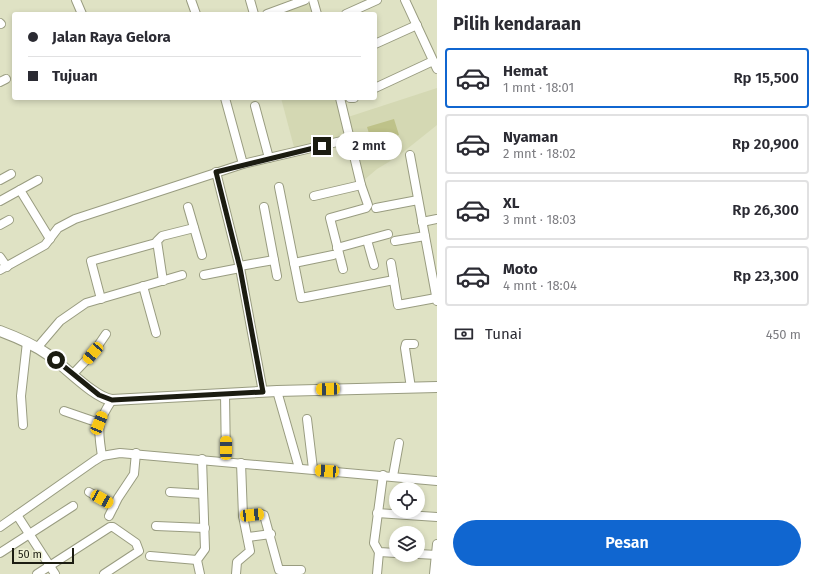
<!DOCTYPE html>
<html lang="id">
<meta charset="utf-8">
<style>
body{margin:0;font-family:"Fira Sans",sans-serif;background:#f7f7f7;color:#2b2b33;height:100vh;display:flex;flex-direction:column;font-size:15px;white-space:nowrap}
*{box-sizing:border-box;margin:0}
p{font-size:13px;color:#7c7c81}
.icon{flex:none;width:22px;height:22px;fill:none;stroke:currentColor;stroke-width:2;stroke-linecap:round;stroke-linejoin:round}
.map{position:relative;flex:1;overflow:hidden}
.drawer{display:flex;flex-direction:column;background:#fff;width:380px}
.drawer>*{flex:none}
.top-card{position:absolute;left:12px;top:12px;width:365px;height:88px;border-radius:4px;box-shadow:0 2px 6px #0003;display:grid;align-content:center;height:88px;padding:0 16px;background:#fff}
.controls{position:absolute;left:389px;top:482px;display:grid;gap:8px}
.controls a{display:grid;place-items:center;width:36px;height:36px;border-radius:50%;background:#fff;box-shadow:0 2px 6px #0003;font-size:20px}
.scale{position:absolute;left:12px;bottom:10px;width:62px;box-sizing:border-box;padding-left:4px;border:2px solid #1b1c11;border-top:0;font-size:11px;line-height:14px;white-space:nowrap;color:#1b1c11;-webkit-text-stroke:3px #ecefd1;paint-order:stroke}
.end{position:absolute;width:18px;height:18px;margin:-9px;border:5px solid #1b1c11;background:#fff;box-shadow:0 0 0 2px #fff}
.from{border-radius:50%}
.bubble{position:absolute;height:28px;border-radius:14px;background:#fff;box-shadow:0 2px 6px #0003;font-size:13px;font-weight:600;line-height:28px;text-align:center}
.car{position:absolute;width:12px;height:24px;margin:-12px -6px;border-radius:5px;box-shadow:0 0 3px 1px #0007;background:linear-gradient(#f5c518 24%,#345 0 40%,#f5c518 0 76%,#345 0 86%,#f5c518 0)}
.top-card b{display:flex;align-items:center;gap:14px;height:38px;font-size:15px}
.top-card b+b{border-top:1px solid #e1e1e2}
.top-card i{width:10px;height:10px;background:#2b2b33}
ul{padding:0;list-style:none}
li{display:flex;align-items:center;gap:12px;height:60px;margin:0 8px 6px;padding:0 8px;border:2px solid #e1e1e2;border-radius:4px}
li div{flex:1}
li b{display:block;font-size:15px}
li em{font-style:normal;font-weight:600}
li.selected{border-color:#1066d0}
li>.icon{width:36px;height:36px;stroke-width:1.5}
h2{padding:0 16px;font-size:18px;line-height:48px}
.pay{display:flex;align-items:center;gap:10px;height:44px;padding:0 16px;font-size:15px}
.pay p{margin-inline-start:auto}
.button{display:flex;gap:8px;margin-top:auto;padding:8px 16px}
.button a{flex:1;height:46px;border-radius:24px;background:#1066d0;color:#fff;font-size:16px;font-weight:600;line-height:46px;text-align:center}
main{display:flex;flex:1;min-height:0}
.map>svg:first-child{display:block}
</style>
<main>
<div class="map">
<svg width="437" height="574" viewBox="0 0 437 574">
<rect width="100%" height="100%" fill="#dfe2c4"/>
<g fill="#d4d8b3">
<path d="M312,3L315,14H270Z"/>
<path d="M437,88V125L397,157L377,169L364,180L348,117Z"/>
<path d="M281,98H337L348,137L295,151Z"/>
</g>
<path fill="#bec289" d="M394,119L399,135L372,143L367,127Z"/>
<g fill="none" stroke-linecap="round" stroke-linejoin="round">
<defs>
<g id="minor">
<path d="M76,0L82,14"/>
<path d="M191,0L196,14"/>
<path d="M250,0L254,14"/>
<path d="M313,0L317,14"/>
<path d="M405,0L437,69"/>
<path d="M267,14L305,0"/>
<path d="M346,14L377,0"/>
<path d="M0,23L1,24"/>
<path d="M375,44L417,25"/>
<path d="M0,82L6,79"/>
<path d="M375,88L433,61"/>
<path d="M225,98L243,164"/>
<path d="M340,98L361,185L368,205L366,208L330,218L343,269"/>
<path d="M350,98H354"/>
<path d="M255,106L269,158"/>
<path d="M410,155L437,301"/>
<path d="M216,172L240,268L263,392"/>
<path d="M0,180L11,174"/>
<path d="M279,187L301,298L394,280"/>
<path d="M20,190L50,239"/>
<path d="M314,196L361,185"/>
<path d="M0,201L38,180"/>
<path d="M188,207L202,255"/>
<path d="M264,207L277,276"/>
<path d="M376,208L418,200"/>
<path d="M422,222L437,219"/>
<path d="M0,225L9,220"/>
<path d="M367,240L374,265"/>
<path d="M395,241L425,236"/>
<path d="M337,248L388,234"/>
<path d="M0,257L7,267"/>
<path d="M294,263L333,255"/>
<path d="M391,263L398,305L436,298"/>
<path d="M240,266L274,260"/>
<path d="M0,270L45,245L58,228L75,219L243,164L350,139"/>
<path d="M204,275L240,268"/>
<path d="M163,281L157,241L162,236L194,228"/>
<path d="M143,286L156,333"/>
<path d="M101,299L91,261L156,243"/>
<path d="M37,348L60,321L86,303L182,275"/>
<path d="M73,374L93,353L106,334"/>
<path d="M411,388L405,348L406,344H414"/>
<path d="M277,391L299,468"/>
<path d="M225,394L226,462"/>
<path d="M64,411L99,423"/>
<path d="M307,419L313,469"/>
<path d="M23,425L21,396L27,342"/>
<path d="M102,456C98,429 96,424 112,400"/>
<path d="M383,475L374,543L379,552L396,553"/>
<path d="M393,476L399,443"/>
<path d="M89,492L114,506"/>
<path d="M170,492L203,494"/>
<path d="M377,513L437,517"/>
<path d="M17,515L55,574"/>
<path d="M109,516L118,498L134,474L136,453"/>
<path d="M243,516L261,514L264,515L279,570H301"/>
<path d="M156,526L205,528"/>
<path d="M0,527L94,461L102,456L120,453L437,481"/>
<path d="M248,537L271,534"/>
<path d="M0,553L73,506"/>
<path d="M418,554L437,555"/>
<path d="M150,556L197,560"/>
<path d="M37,574L110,527H113L136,543L139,551L104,574"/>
<path d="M200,574L197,560L205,549L202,459"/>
<path d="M236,574L237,562L250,551L243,516L241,463"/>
<path d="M377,574L379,552"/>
<path d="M434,574L437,544"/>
</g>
<path id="tertiary" d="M0,331C16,337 33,344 47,354C64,365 94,398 112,400L277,391L437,387"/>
</defs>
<use href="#minor" stroke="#999c80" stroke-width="10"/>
<use href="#tertiary" stroke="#999c80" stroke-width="12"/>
<use href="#minor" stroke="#fff" stroke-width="8"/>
<use href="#tertiary" stroke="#fff" stroke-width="10"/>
</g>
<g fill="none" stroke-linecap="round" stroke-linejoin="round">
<path stroke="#1b1c11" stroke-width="5" d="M56,360L99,395L112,400L263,392L240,268L216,172L322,146"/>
</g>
</svg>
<div class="controls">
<a><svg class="icon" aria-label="locate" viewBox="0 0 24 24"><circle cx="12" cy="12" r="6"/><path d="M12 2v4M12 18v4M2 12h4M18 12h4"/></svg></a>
<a><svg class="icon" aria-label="layers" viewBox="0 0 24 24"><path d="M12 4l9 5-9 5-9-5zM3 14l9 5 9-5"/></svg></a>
</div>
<div class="scale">50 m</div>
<i class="end from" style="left:56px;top:360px"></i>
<i class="end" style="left:322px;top:146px"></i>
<div class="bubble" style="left:336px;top:132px;width:66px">2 mnt</div>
<i class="car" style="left:93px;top:353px;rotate:220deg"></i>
<i class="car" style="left:328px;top:389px;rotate:268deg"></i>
<i class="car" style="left:99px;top:423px;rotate:22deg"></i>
<i class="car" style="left:226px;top:448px;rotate:0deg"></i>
<i class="car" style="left:327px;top:471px;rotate:274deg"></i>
<i class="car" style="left:102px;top:499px;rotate:119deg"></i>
<i class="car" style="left:252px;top:515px;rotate:84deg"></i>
<div class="top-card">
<b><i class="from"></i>Jalan Raya Gelora</b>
<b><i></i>Tujuan</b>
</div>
</div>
<section class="drawer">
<h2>Pilih kendaraan</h2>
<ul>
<li class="selected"><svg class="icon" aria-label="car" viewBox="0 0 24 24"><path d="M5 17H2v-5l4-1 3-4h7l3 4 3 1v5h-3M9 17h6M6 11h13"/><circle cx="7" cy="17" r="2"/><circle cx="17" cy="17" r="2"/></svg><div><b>Hemat</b><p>1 mnt · 18:01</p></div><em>Rp 15,500</em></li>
<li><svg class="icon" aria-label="car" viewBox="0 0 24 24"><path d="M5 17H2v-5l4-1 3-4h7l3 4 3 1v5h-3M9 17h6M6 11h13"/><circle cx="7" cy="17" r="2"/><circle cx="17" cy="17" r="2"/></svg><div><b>Nyaman</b><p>2 mnt · 18:02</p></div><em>Rp 20,900</em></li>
<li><svg class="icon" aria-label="car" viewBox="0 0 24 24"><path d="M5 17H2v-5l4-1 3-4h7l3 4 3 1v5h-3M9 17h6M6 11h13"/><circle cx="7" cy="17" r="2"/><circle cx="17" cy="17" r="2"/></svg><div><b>XL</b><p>3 mnt · 18:03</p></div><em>Rp 26,300</em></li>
<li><svg class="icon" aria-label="car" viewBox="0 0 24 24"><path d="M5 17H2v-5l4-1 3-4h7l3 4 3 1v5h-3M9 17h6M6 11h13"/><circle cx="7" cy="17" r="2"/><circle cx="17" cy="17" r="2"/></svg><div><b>Moto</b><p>4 mnt · 18:04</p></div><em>Rp 23,300</em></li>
</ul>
<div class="pay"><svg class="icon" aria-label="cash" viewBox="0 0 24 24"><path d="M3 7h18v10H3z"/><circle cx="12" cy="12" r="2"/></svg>Tunai<p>450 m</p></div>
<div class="button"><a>Pesan</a></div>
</section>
</main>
